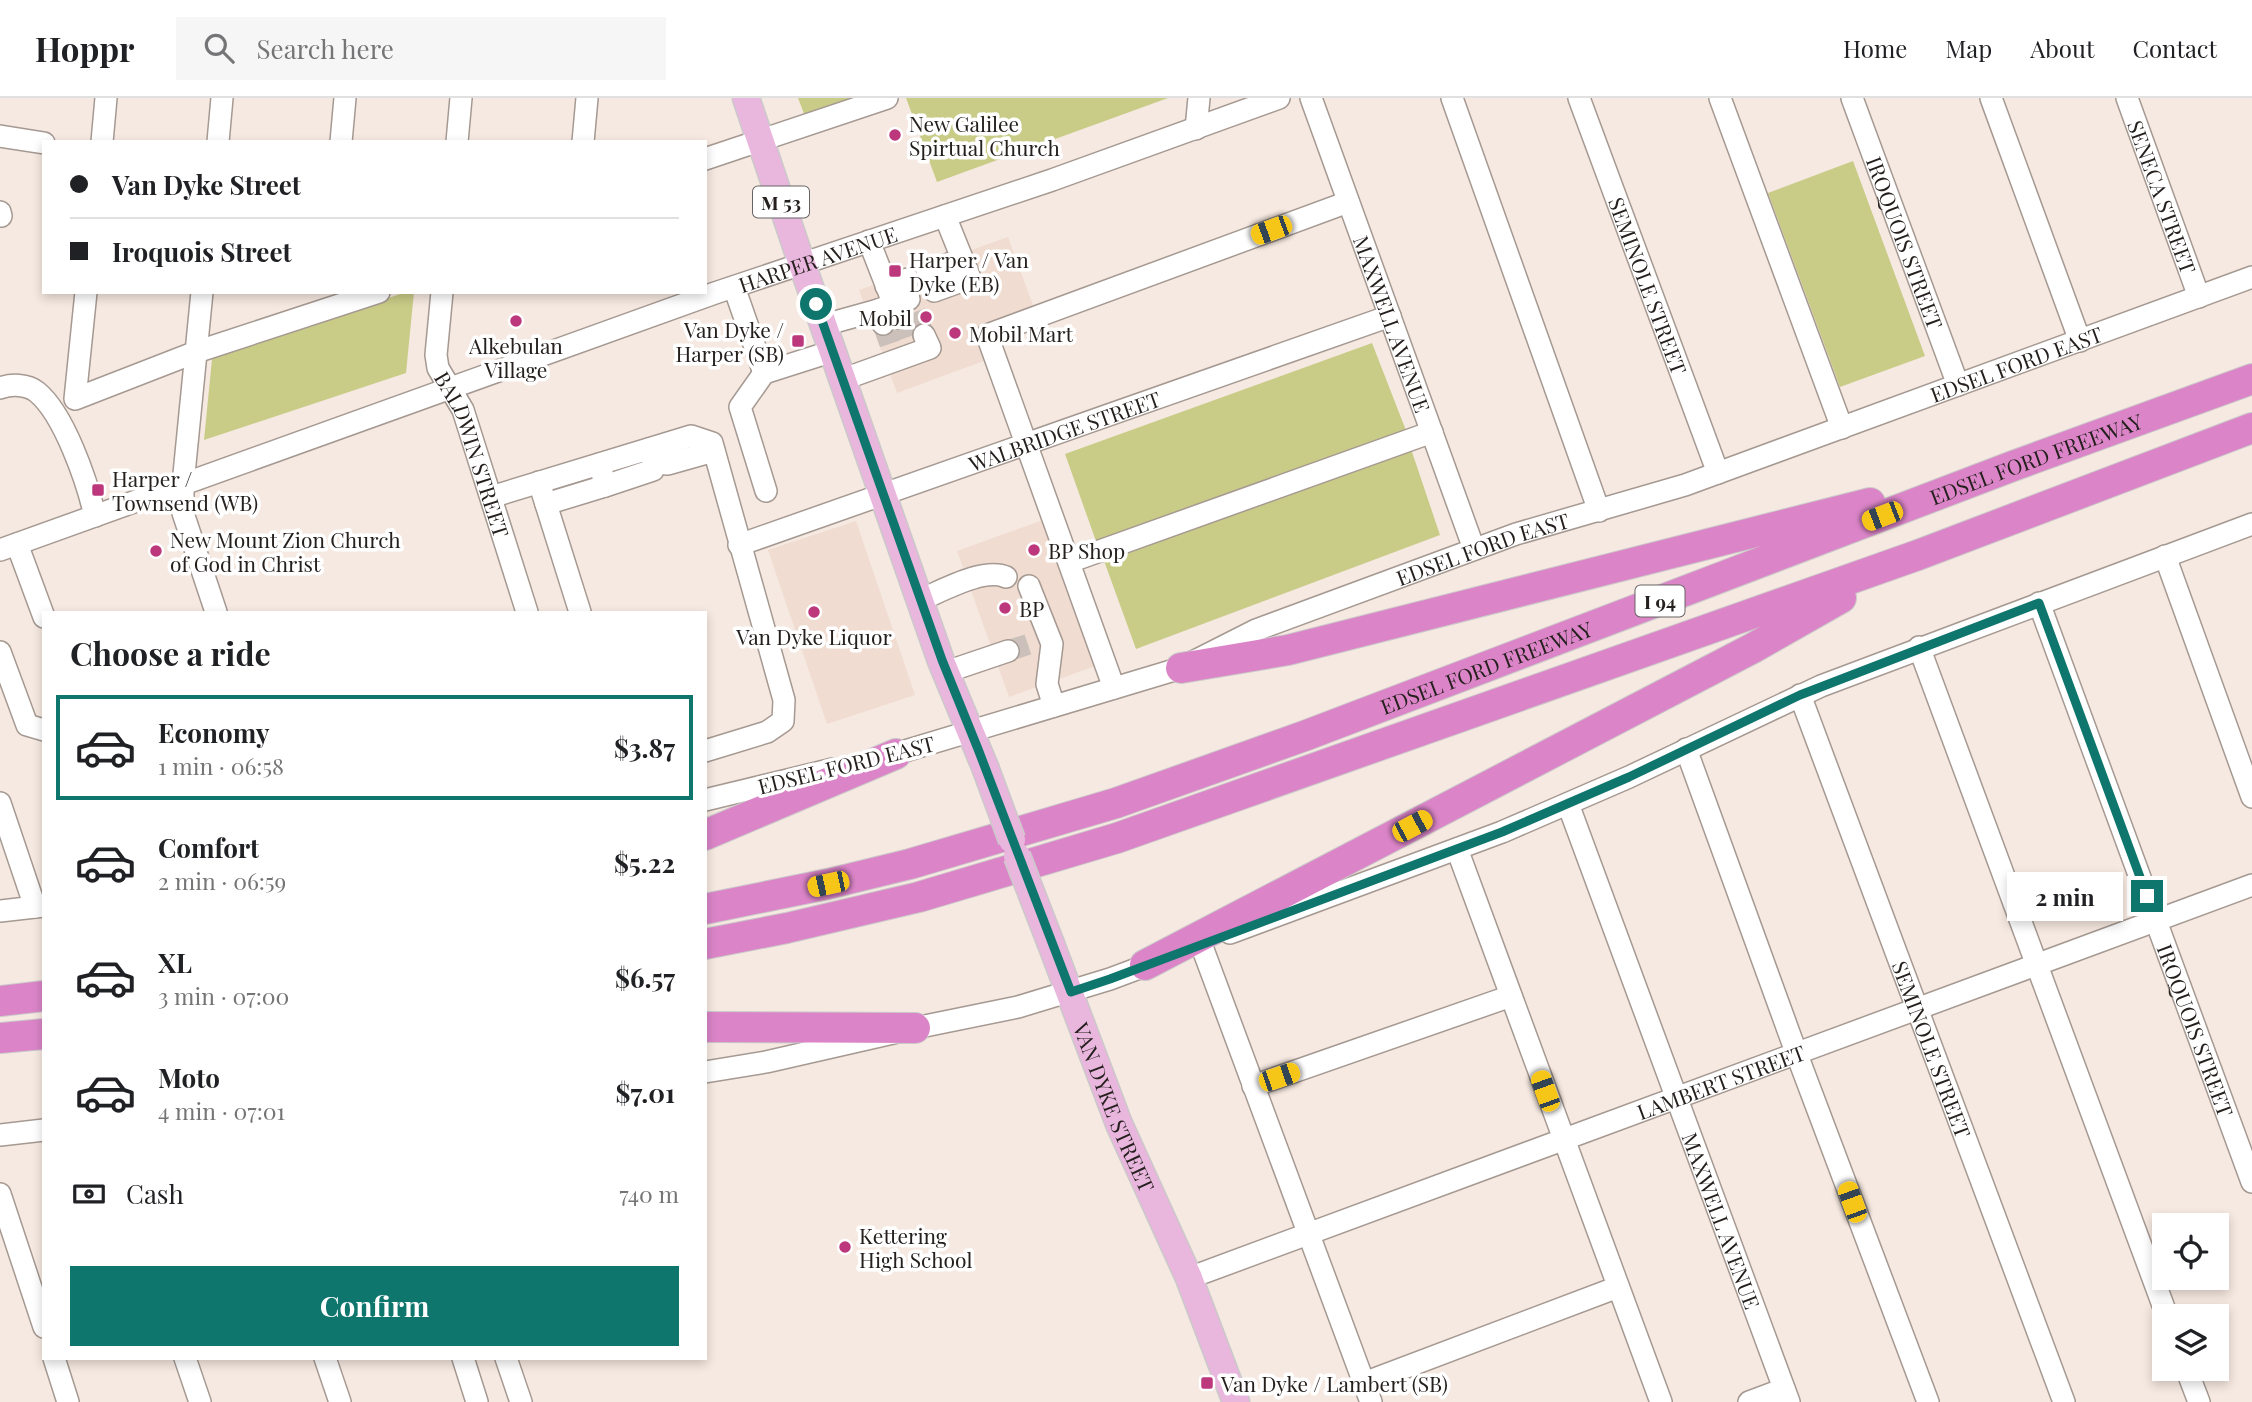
<!DOCTYPE html>
<meta charset="utf-8">
<style>
body{margin:0;font-family:"Playfair Display",serif;background:#f6f6f6;color:#202124;height:100vh;display:flex;flex-direction:column;font-size:26px;white-space:nowrap}
*{box-sizing:border-box;margin:0}
p{font-size:23px;color:#757577}
.icon{flex:none;width:38px;height:38px;fill:none;stroke:currentColor;stroke-width:2;stroke-linecap:round;stroke-linejoin:round}
.map{position:relative;flex:1;overflow:hidden}
.side{position:absolute;left:42px;top:513px;width:665px;height:749px;display:flex;flex-direction:column;background:#fff;border-radius:0px;box-shadow:0 4px 10px #0003}
.side>*{flex:none}
.top-card{position:absolute;left:42px;top:42px;width:665px;height:154px;border-radius:0px;box-shadow:0 4px 10px #0003;display:grid;align-content:center;height:154px;padding:0 28px;background:#fff}
.fabs{position:absolute;left:2152px;top:1115px;display:grid;gap:14px}
.fabs a{display:grid;place-items:center;width:77px;height:77px;border-radius:0px;background:#fff;box-shadow:0 4px 10px #0003;font-size:35px}
.end{position:absolute;width:32px;height:32px;margin:-16px;border:9px solid #0f766e;background:#fff;box-shadow:0 0 0 4px #fff}
.from{border-radius:50%}
.bubble{position:absolute;height:49px;border-radius:0px;background:#fff;box-shadow:0 4px 10px #0003;font-size:23px;font-weight:700;line-height:49px;text-align:center}
.car{position:absolute;width:21px;height:42px;margin:-21px -10px;border-radius:9px;box-shadow:0 0 5px 2px #0007;background:linear-gradient(#f5c518 24%,#345 0 40%,#f5c518 0 76%,#345 0 86%,#f5c518 0)}
.top-card b{display:flex;align-items:center;gap:24px;height:66px;font-size:26px}
.top-card b+b{border-top:2px solid #e0e0e0}
.top-card i{width:18px;height:18px;background:#202124}
ul{padding:0;list-style:none}
li{display:flex;align-items:center;gap:21px;height:105px;margin:0 14px 10px;padding:0 14px;border:4px solid transparent;border-radius:0px}
li div{flex:1}
li b{display:block;font-size:26px}
li em{font-style:normal;font-weight:700}
li.current{border-color:#0f766e}
li>.icon{width:63px;height:63px;stroke-width:1.5}
h2{padding:0 28px;font-size:32px;line-height:84px}
.pay{display:flex;align-items:center;gap:18px;height:77px;padding:0 28px;font-size:26px}
.pay p{margin-inline-start:auto}
.action{display:flex;gap:14px;margin-top:auto;padding:14px 28px}
.action a{flex:1;height:80px;border-radius:0px;background:#0f766e;color:#fff;font-size:28px;font-weight:700;line-height:80px;text-align:center}
header{display:flex;align-items:center;gap:42px;box-sizing:border-box;height:98px;padding:0 35px;background:#fff;border-bottom:2px solid #e0e0e0}
header strong{font-size:33px}
nav{display:flex;gap:38px;margin-inline-start:auto;font-size:24px}
.search{width:490px;height:63px;background:#f6f6f6;display:flex;align-items:center;gap:18px;box-sizing:border-box;padding:0 24px;border-radius:0px;color:#757577;font-size:26px}
.map>svg:first-child{display:block}
</style>
<header>
<strong>Hoppr</strong>
<div class="search"><svg class="icon" aria-label="search" viewBox="0 0 24 24"><circle cx="10" cy="10" r="6"/><path d="M15 15l6 6"/></svg>Search here</div>
<nav><a>Home</a><a>Map</a><a>About</a><a>Contact</a></nav>
</header>
<div class="map">
<svg width="2252" height="1304" viewBox="0 0 2252 1304">
<rect width="100%" height="100%" fill="#f6e9e1"/>
<g fill="#f0dcd0">
<path d="M1008,139L1034,210L979,230L989,261L897,295L859,192Z"/>
<path d="M1046,421L1098,567L1009,599L957,453Z"/>
<path d="M856,423L915,597L827,626L768,452Z"/>
</g>
<g fill="#c9cc87">
<path d="M798,0H875L806,21Z"/>
<path d="M906,0H1168L937,84Z"/>
<path d="M1853,63L1925,258L1840,289L1768,95Z"/>
<path d="M406,194H414L406,275L204,342L212,261Z"/>
<path d="M1372,245L1407,335L1097,446L1065,356Z"/>
<path d="M1410,348L1440,437L1136,551L1103,460Z"/>
</g>
<g fill="none" stroke-linecap="round" stroke-linejoin="round">
<g stroke="#ccc1ba" stroke-width="21" stroke-dasharray="21 10" stroke-linecap="butt">
<path d="M915,214L924,237"/>
<path d="M899,220L907,243"/>
<path d="M883,226L891,249"/>
<path d="M1008,553L1032,545"/>
</g>
<defs>
<g id="minor">
<path id="s1" d="M1311,0L1474,451"/>
<path d="M1452,0L1599,413"/>
<path id="s2" d="M1579,0L1718,375"/>
<path d="M1720,0L1842,330"/>
<path id="s3" d="M1852,0L1958,287"/>
<path d="M1991,0L2080,243"/>
<path id="s4" d="M2127,0L2199,199"/>
<path d="M1196,31L1199,0"/>
<path d="M0,38L44,45"/>
<path d="M102,44L106,0"/>
<path d="M218,44L222,0"/>
<path d="M341,44L345,0"/>
<path d="M457,44L461,0"/>
<path d="M583,44L587,0"/>
<path d="M705,61L887,0"/>
<path d="M0,114L1,118"/>
<path d="M869,143L899,220"/>
<path d="M927,174L962,161"/>
<path d="M886,188L908,181"/>
<path d="M734,189L764,275L833,253"/>
<path d="M934,193L970,180L945,118"/>
<path d="M86,194L75,301L196,254L379,194"/>
<path d="M202,194L183,386V415L216,514"/>
<path id="s5" d="M442,194L436,257L438,270L463,312L527,514"/>
<path d="M883,226L878,212L909,201"/>
<path d="M824,227L878,212"/>
<path d="M764,275L740,309L766,393"/>
<path d="M844,281L930,250L924,237"/>
<path d="M0,290C11,286 27,286 37,294C64,316 87,383 95,418"/>
<path d="M654,365L668,366L714,353"/>
<path d="M539,384L580,514"/>
<path d="M605,388L653,372L654,365L649,351"/>
<path d="M491,399L691,338L712,345L784,602L783,623L767,634L705,653"/>
<path d="M546,406L605,388L600,366"/>
<path d="M17,446L44,519"/>
<path id="s6" d="M739,447L1390,218"/>
<path id="s7" d="M0,452L715,195L1052,82L1279,0"/>
<path d="M2165,458L2252,699"/>
<path d="M1069,464L1432,334"/>
<path d="M1029,488L1052,546L1047,586L1054,608"/>
<path d="M920,502C942,493 984,469 1006,479"/>
<path id="s8" d="M2039,505L2252,1084"/>
<path d="M1919,549L2167,1218"/>
<path d="M0,554L27,627L44,632"/>
<path d="M946,574L1008,553"/>
<path d="M1114,590L987,237L1348,104"/>
<path id="s9" d="M1800,597L2064,1304"/>
<path d="M1686,651L1796,954L1928,1304"/>
<path id="s10" d="M885,659L1181,570L1256,532L1516,436L1685,387L2252,179"/>
<path d="M705,702L833,671"/>
<path d="M0,705L35,809"/>
<path id="s11" d="M1568,706L1789,1304"/>
<path d="M1457,751L1661,1304"/>
<path d="M0,813L44,808"/>
<path d="M1230,835L1502,734L1629,679L1821,588L2252,426"/>
<path d="M1201,846L1371,1304"/>
<path d="M705,974L766,964L915,930L1018,909L1110,881L1158,863"/>
<path d="M1253,988L1511,898"/>
<path d="M0,1037L44,1032"/>
<path d="M0,1096L44,1229"/>
<path id="s12" d="M1189,1180L2252,787"/>
<path d="M54,1260L68,1304"/>
<path d="M185,1260L200,1304"/>
<path d="M325,1260L340,1304"/>
<path d="M463,1260L477,1304"/>
<path d="M506,1260L521,1304"/>
<path d="M2186,1270L2199,1304"/>
<path d="M1364,1285L1618,1189"/>
<path d="M1749,1304L1784,1291"/>
</g>
<g id="major">
<path d="M746,0L802,166L941,563L985,669"/>
<path id="s13" d="M1051,846L1119,1026L1189,1180L1236,1304"/>
</g>
<g id="highway">
<path d="M1181,570L1288,552L1870,405"/>
<path d="M705,737L896,656"/>
<path id="s14" d="M705,811L828,786L910,766L1116,705L1307,637L2013,368L2252,281"/>
<path d="M705,846L787,830L919,799L1117,740L1918,457L2252,330"/>
<path d="M1145,867L1753,550L1841,500"/>
<path d="M0,903L44,898"/>
<path d="M705,929L915,930"/>
<path d="M0,940L44,936"/>
</g>
</defs>
<use href="#minor" stroke="#a59992" stroke-width="24"/>
<use href="#major" stroke="#cbc9c9" stroke-width="29"/>
<use href="#highway" stroke="#cbc9c9" stroke-width="32"/>
<use href="#minor" stroke="#fff" stroke-width="21"/>
<use href="#major" stroke="#e9b6de" stroke-width="26"/>
<use href="#highway" stroke="#db85c8" stroke-width="30"/>
<defs>
<g id="major-bridge">
<path d="M985,669L1012,742"/>
<path d="M1017,758L1051,846"/>
</g>
</defs>
<use href="#major-bridge" stroke="#cbc9c9" stroke-width="29" stroke-linecap="butt"/>
<use href="#major-bridge" stroke="#e9b6de" stroke-width="26"/>
</g>
<g fill="none" stroke-linecap="round" stroke-linejoin="round">
<path stroke="#0f766e" stroke-width="9" d="M816,206L942,562L978,651L1071,894L1110,881L1502,734L1629,679L1800,597L2039,505L2147,798"/>
</g>
<g fill="#bc377c" stroke="#fff" stroke-width="2.5">
<circle cx="895" cy="37" r="7"/>
<rect x="888" y="166" width="14" height="14" rx="3.5"/>
<circle cx="926" cy="219" r="7"/>
<circle cx="516" cy="223" r="7"/>
<circle cx="955" cy="235" r="7"/>
<rect x="791" y="236" width="14" height="14" rx="3.5"/>
<rect x="91" y="385" width="14" height="14" rx="3.5"/>
<circle cx="1034" cy="452" r="7"/>
<circle cx="156" cy="453" r="7"/>
<circle cx="1005" cy="510" r="7"/>
<circle cx="814" cy="514" r="7"/>
<circle cx="845" cy="1149" r="7"/>
<rect x="1200" y="1278" width="14" height="14" rx="3.5"/>
</g>
<g text-anchor="middle" dominant-baseline="central" stroke-width="7" stroke-linejoin="round" paint-order="stroke">
<g fill="#fff" stroke="#666362" stroke-width="2">
<rect x="753" y="88.5" width="56" height="31" rx="5"/>
<rect x="1635.5" y="487.5" width="49" height="31" rx="5"/>
</g>
<g font-size="19" font-weight="bold" fill="#25201e">
<text x="781" y="104">M 53</text>
<text x="1660" y="503">I 94</text>
</g>
<g font-size="21" fill="#25201e" stroke="#fff" text-anchor="start">
<text x="909" y="25">New Galilee<tspan x="909" dy="24">Spirtual Church</tspan></text>
<text x="909" y="161">Harper / Van<tspan x="909" dy="24">Dyke (EB)</tspan></text>
<text x="912" y="219" text-anchor="end">Mobil</text>
<text x="784" y="231" text-anchor="end">Van Dyke /<tspan x="784" dy="24">Harper (SB)</tspan></text>
<text x="969" y="235">Mobil Mart</text>
<text x="516" y="247" text-anchor="middle">Alkebulan<tspan x="516" dy="24">Village</tspan></text>
<text x="112" y="380">Harper /<tspan x="112" dy="24">Townsend (WB)</tspan></text>
<text x="170" y="441">New Mount Zion Church<tspan x="170" dy="24">of God in Christ</tspan></text>
<text x="1048" y="452">BP Shop</text>
<text x="1019" y="510">BP</text>
<text x="814" y="538" text-anchor="middle">Van Dyke Liquor</text>
<text x="859" y="1137">Kettering<tspan x="859" dy="24">High School</tspan></text>
<text x="1221" y="1285">Van Dyke / Lambert (SB)</text>
</g>
<g font-size="21" fill="#25201e" stroke="#fff">
<text stroke="none"><textPath href="#s4" startOffset="105">SENECA STREET</textPath></text>
<text stroke="none"><textPath href="#s3" startOffset="154">IROQUOIS STREET</textPath></text>
<text stroke="none"><textPath href="#s7" startOffset="868">HARPER AVENUE</textPath></text>
<text stroke="none"><textPath href="#s2" startOffset="200">SEMINOLE STREET</textPath></text>
<text stroke="none"><textPath href="#s1" startOffset="240">MAXWELL AVENUE</textPath></text>
<text stroke="none"><textPath href="#s10" startOffset="1199">EDSEL FORD EAST</textPath></text>
<text stroke="none"><textPath href="#s6" startOffset="345">WALBRIDGE STREET</textPath></text>
<text stroke="none"><textPath href="#s5" startOffset="170">BALDWIN STREET</textPath></text>
<text stroke="none"><textPath href="#s14" startOffset="1407">EDSEL FORD FREEWAY</textPath></text>
<text stroke="none"><textPath href="#s10" startOffset="634">EDSEL FORD EAST</textPath></text>
<text stroke="none"><textPath href="#s14" startOffset="819">EDSEL FORD FREEWAY</textPath></text>
<text transform="translate(846 666) rotate(-14)">EDSEL FORD EAST</text>
<text stroke="none"><textPath href="#s8" startOffset="455">IROQUOIS STREET</textPath></text>
<text stroke="none"><textPath href="#s9" startOffset="378">SEMINOLE STREET</textPath></text>
<text stroke="none"><textPath href="#s12" startOffset="567">LAMBERT STREET</textPath></text>
<text stroke="none"><textPath href="#s13" startOffset="175">VAN DYKE STREET</textPath></text>
<text stroke="none"><textPath href="#s11" startOffset="444">MAXWELL AVENUE</textPath></text>
</g>
</g>
</svg>
<div class="fabs">
<a><svg class="icon" aria-label="locate" viewBox="0 0 24 24"><circle cx="12" cy="12" r="6"/><path d="M12 2v4M12 18v4M2 12h4M18 12h4"/></svg></a>
<a><svg class="icon" aria-label="layers" viewBox="0 0 24 24"><path d="M12 4l9 5-9 5-9-5zM3 14l9 5 9-5"/></svg></a>
</div>
<i class="end from" style="left:816px;top:206px"></i>
<i class="end" style="left:2147px;top:798px"></i>
<div class="bubble" style="left:2007px;top:774px;width:116px">2 min</div>
<i class="car" style="left:1271px;top:132px;rotate:250deg"></i>
<i class="car" style="left:1882px;top:418px;rotate:249deg"></i>
<i class="car" style="left:1412px;top:728px;rotate:62deg"></i>
<i class="car" style="left:828px;top:786px;rotate:258deg"></i>
<i class="car" style="left:1279px;top:979px;rotate:71deg"></i>
<i class="car" style="left:1545px;top:993px;rotate:340deg"></i>
<i class="car" style="left:1852px;top:1104px;rotate:340deg"></i>
<div class="top-card">
<b><i class="from"></i>Van Dyke Street</b>
<b><i></i>Iroquois Street</b>
</div>
<section class="side">
<h2>Choose a ride</h2>
<ul>
<li class="current"><svg class="icon" aria-label="car" viewBox="0 0 24 24"><path d="M5 17H2v-5l4-1 3-4h7l3 4 3 1v5h-3M9 17h6M6 11h13"/><circle cx="7" cy="17" r="2"/><circle cx="17" cy="17" r="2"/></svg><div><b>Economy</b><p>1 min · 06:58</p></div><em>$3.87</em></li>
<li><svg class="icon" aria-label="car" viewBox="0 0 24 24"><path d="M5 17H2v-5l4-1 3-4h7l3 4 3 1v5h-3M9 17h6M6 11h13"/><circle cx="7" cy="17" r="2"/><circle cx="17" cy="17" r="2"/></svg><div><b>Comfort</b><p>2 min · 06:59</p></div><em>$5.22</em></li>
<li><svg class="icon" aria-label="car" viewBox="0 0 24 24"><path d="M5 17H2v-5l4-1 3-4h7l3 4 3 1v5h-3M9 17h6M6 11h13"/><circle cx="7" cy="17" r="2"/><circle cx="17" cy="17" r="2"/></svg><div><b>XL</b><p>3 min · 07:00</p></div><em>$6.57</em></li>
<li><svg class="icon" aria-label="car" viewBox="0 0 24 24"><path d="M5 17H2v-5l4-1 3-4h7l3 4 3 1v5h-3M9 17h6M6 11h13"/><circle cx="7" cy="17" r="2"/><circle cx="17" cy="17" r="2"/></svg><div><b>Moto</b><p>4 min · 07:01</p></div><em>$7.01</em></li>
</ul>
<div class="pay"><svg class="icon" aria-label="cash" viewBox="0 0 24 24"><path d="M3 7h18v10H3z"/><circle cx="12" cy="12" r="2"/></svg>Cash<p>740 m</p></div>
<div class="action"><a>Confirm</a></div>
</section>
</div>
